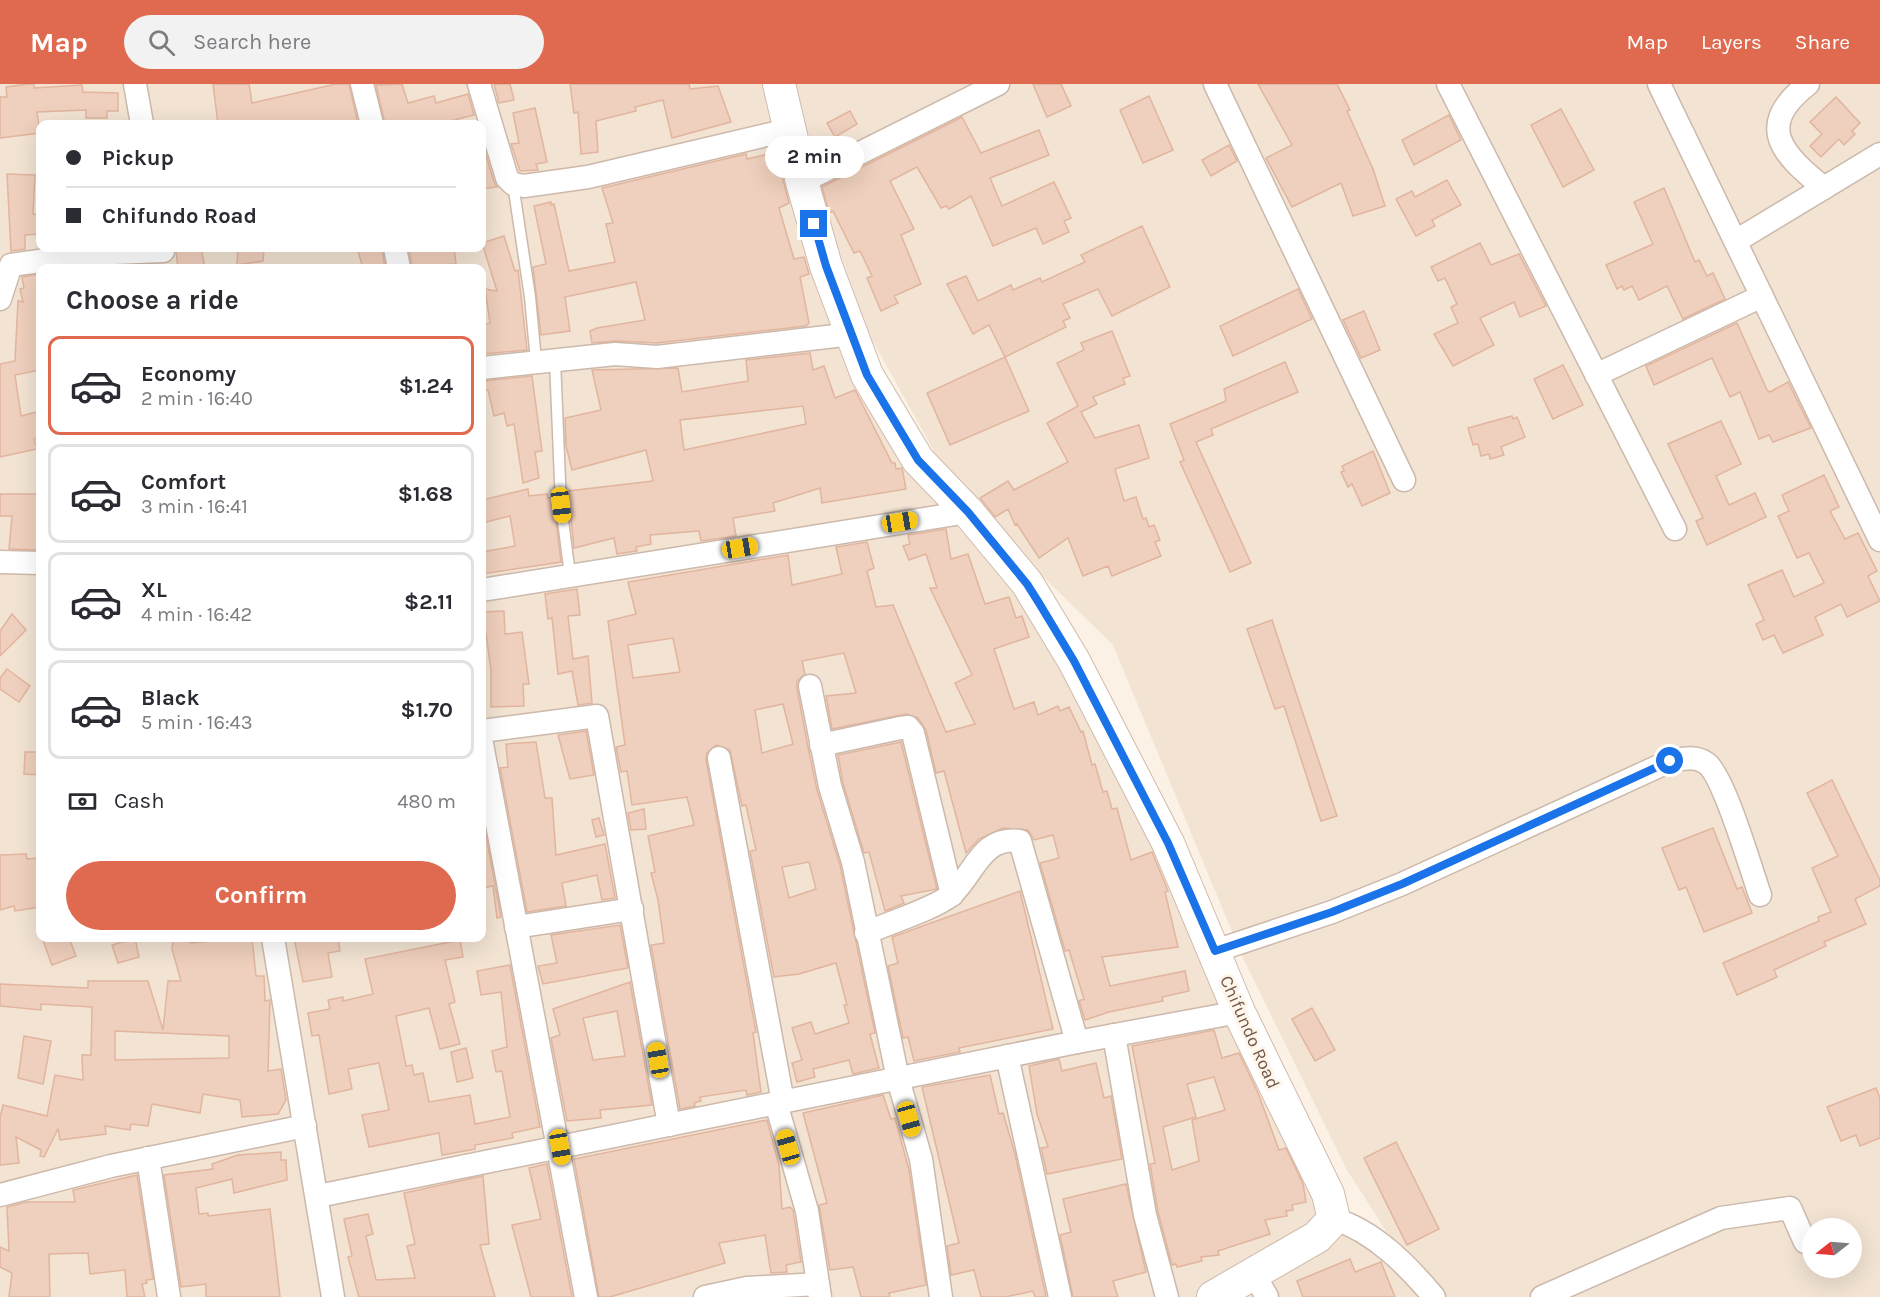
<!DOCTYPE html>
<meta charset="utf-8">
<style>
body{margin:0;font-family:Karla,sans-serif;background:#f2f2f3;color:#2b2b33;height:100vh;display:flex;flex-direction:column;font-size:22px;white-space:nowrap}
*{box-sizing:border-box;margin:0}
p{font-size:20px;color:#7c7c81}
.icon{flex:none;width:33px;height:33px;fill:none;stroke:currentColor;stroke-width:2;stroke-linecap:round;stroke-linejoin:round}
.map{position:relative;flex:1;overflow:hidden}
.details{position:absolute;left:36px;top:180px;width:450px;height:678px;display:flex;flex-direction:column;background:#fff;border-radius:12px;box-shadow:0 6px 24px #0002}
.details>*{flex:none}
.guide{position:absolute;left:36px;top:36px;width:450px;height:132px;border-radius:12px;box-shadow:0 6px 24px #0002;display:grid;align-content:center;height:132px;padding:0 30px;background:#fff}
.needle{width:39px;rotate:253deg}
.fabs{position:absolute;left:1802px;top:1134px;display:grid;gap:12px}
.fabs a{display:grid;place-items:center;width:60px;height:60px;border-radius:50%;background:#fff;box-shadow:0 6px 24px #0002;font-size:30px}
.end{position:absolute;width:27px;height:27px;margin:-14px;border:8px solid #1a73e8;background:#fff;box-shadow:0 0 0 3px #fff}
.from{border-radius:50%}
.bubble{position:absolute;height:42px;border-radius:21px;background:#fff;box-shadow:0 6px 24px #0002;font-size:20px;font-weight:700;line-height:42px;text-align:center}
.car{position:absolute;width:18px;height:36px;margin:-18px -9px;border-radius:8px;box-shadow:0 0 4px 2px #0007;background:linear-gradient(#f5c518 24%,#345 0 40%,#f5c518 0 76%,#345 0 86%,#f5c518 0)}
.guide b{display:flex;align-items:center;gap:21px;height:57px;font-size:22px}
.guide b+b{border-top:2px solid #e1e1e2}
.guide i{width:15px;height:15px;background:#2b2b33}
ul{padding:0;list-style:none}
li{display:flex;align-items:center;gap:18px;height:99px;margin:0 12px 9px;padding:0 18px;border:3px solid #e1e1e2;border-radius:12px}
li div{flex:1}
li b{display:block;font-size:22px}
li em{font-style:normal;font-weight:700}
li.selected{border-color:#df6a4f}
li>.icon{width:54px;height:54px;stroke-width:1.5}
h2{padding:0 30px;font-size:27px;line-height:72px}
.pay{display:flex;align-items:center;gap:15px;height:66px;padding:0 30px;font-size:22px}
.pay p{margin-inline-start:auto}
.action{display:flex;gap:12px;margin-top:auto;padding:12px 30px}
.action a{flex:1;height:69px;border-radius:36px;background:#df6a4f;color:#fff;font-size:24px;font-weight:700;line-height:69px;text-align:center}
header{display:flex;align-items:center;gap:36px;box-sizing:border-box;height:84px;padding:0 30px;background:#df6a4f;color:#fff}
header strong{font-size:28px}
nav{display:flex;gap:33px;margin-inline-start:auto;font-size:21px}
.search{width:420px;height:54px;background:#f2f2f3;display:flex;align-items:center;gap:15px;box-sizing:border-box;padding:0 21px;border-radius:33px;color:#7c7c81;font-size:22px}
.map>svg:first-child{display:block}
</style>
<header>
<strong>Map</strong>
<div class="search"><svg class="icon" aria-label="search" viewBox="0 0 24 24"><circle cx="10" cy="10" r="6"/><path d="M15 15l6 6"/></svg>Search here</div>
<nav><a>Map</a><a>Layers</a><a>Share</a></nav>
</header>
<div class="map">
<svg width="1880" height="1213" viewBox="0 0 1880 1213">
<rect width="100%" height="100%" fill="#fbf1e4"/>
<g fill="#f2e3d3" fill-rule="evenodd">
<path d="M0,0H138L144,40H40V164H482V40H148L143,0H770L815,177L970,448L1034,527L1340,1127L1424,1213H0ZM40,184H482V854H40Z"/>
<path d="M791,0H1880V1213H1443L1386,1147L1347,1086L1243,874L1113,561L980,431L935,369L869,250L818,107L812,60ZM1812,1144H1851V1184H1812Z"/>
</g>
<g fill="#efcfbd" stroke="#e1b59e" stroke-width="1.5" fill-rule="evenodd">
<path d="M28,0H34V4L82,1L83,8L118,9V27H107V34H86V26L37,28L40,49L0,54V13H7L6,3Z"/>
<path d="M213,0H249L252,19L336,0H349L358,40H218Z"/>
<path d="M402,0L408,19L434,12L436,19L468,10L474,31L439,40H385L376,1Z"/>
<path d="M494,0H510L514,16L499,19Z"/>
<path d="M570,0H689L690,5L718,2L731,38L672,54L663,16L635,23L636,27L596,37L598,68L581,70L578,28L574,29Z"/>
<path d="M1033,0H1061L1071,22L1047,33Z"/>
<path d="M1258,0H1337L1350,26L1347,27L1373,85L1385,122L1353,132L1341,99L1292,123L1266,74L1292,61Z"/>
<path d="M1149,12L1173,66L1143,79L1120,26Z"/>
<path d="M1836,13L1860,39L1852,47L1855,50L1844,61L1839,55L1821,73L1810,62L1822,50L1810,38Z"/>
<path d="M535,24L547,78L536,80L538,86L520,87L511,60L519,59L513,29Z"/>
<path d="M1561,25L1594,86L1563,103L1531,41Z"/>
<path d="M850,27L857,40L835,53L827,39Z"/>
<path d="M1449,31L1461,56L1414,81L1402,56Z"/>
<path d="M962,33L981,69L1039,46L1049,71L990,94L1002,122L1054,98L1071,134L1064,137L1069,148L1043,160L1036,144L993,162L971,112L949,125L946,122L941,124L917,83L890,97L914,145L901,151L921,200L894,212L898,219L881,227L867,194L872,192L860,167L854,169L833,127L829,129L822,103Z"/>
<path d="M1229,61L1237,77L1211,92L1202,76Z"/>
<path d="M484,64L494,98L497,103L482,105V65Z"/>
<path d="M776,68L789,119L779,124L794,175L804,173L809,190L800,193L809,239L806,242L657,259L616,257L592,259L590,247L597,244L645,236L636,198L565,213L570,247L541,251L533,183L546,180L534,122L551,118V121L554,120L569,187L615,178L606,140L613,139L602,104L746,70L747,75Z"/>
<path d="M7,90L35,91L33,130H39V150L25,151V165L11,167Z"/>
<path d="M1447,96L1461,121L1432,136L1435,142L1416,152L1396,115L1412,107L1415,113Z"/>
<path d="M1664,104L1695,178L1699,176L1707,192L1713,189L1725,215L1683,235L1667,202L1639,216L1632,202L1624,206L1622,202L1617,205L1606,181L1653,160L1634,118Z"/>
<path d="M1142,142L1170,203L1112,232L1098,205L1063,220L1070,234L1063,237L1066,243L1005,273L989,241L973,250L947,200L966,192L978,217L1011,201L1013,206L1040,194L1042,198L1085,178L1081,171Z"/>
<path d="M504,152L515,187L518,186L527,266L482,270V241L490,239L485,205L497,207L482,159Z"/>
<path d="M1480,159L1491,181L1519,170L1546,222L1520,233L1514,218L1480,234L1494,261L1453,282L1434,250L1458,239L1451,223L1457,220L1445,194L1438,197L1431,183Z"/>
<path d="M193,164H201L205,184H178L176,167Z"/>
<path d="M238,164H264L263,177L237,181Z"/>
<path d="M357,164H382L385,184H363Z"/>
<path d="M409,164H454L456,180L412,184Z"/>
<path d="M40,190V286L15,291L21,332L40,327V353L34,355L37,365L0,373V280L15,277L18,217L23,218L20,205L24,204L22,193Z"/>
<path d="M1298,205L1312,235L1233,272L1220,242Z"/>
<path d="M1364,227L1380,266L1361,274L1343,236Z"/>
<path d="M1737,239L1767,306L1770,308L1788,298L1811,344L1773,358L1769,351L1759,355L1740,308L1730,313L1712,274L1654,301L1646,282Z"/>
<path d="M1112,247L1130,292L1123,294L1125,300L1093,313L1097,320L1081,328L1095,354L1139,341L1149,374L1115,385L1124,417L1136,413L1143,435L1146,434L1149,443L1154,441L1160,456L1155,458L1161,472L1112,492L1108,482L1083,492L1068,454L1039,474L1017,440L1015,441L1008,425L995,433L980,414L1008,397L1014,406L1068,378L1047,339L1078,322L1057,279L1084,266L1081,259Z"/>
<path d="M810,269L813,286L824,282L835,314L855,306L892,379H895L896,385L902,384L906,405L822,419L820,404L773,419L775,427L733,434L736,452L701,457L699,447L650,451L651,460L636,463L637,467L617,470L614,454L574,464L568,407L653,397L646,366L572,386L566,362L565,334L601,326L592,286L678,284L682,308L748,297L746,276ZM803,322L806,340L684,366L680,336Z"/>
<path d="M1005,273L1029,327L950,361L927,309Z"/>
<path d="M1285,278L1298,308L1211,345L1213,351L1196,358L1251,479L1230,488L1180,378L1184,376L1170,340L1226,317L1224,305Z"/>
<path d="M1563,281L1583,321L1553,335L1534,295Z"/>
<path d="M532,292L542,367L535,368L539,394L523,399L514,340L507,342L504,329L494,332L488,306L482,308V297Z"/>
<path d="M1512,332L1513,335L1517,333L1525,353L1501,363L1504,371L1490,375L1489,370L1481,372L1478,360L1473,361L1468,344Z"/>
<path d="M1721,337L1741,380L1716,392L1729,421L1755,409L1766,433L1707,461L1696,437L1703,434L1668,360Z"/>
<path d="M1373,367L1390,409L1362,422L1352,400L1348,403L1341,388L1344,387L1342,382Z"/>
<path d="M1824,391L1839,423L1830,427L1845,455L1858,449L1877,487L1868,492L1880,517L1847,533L1841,520L1815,533L1823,551L1783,569L1774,551L1763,556L1756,540L1764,536L1748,501L1782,486L1794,513L1824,499L1809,469L1797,474L1778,432L1789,427L1782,411Z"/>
<path d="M528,405L529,412L547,410L548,414L553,413L561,478L482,490V468L515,462L510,432L482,439V416Z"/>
<path d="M0,410H40V466L9,465L12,432H0Z"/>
<path d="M946,445L951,475L968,470L985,520L1009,513L1016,534L1022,532L1029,553L994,565L1014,625L1034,618L1038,631L1058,622L1060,627L1069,623L1081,648L1083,647L1092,681L1095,680L1103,708L1107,707L1112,725L1117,724L1131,776L1152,768L1168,807L1165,808L1178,863L1102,873L1110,902L1185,887L1189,907L1162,913L1163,917L1109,928L1085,936L1079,917L1084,915L1069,866L1065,867L1040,779L1059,774L1053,751L1034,756L1028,746L1003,744L979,755L966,769L944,687L936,689L926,646L918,634L906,630L832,645L826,612L856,609L844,569L802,577L805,590L797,597V605L808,663L817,706L840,781L875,949L870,950L879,984L853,990L849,976L813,985L815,993L797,998L792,979L802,976L792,944L811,938L815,950L849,939L844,921H847L836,879L799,890L774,893L750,767L756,766L746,721L742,722L730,666L716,661L707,669L706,676L756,948L753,949L761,1008L747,1011L746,1006L700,1013L701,1017L694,1019L695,1022L680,1025L651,861L664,859L658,816L651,789L655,788L648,752L694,741L687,713L632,721L627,687L621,688L616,663L625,661L608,537L636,530L628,498L788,471L792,501L842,490L836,463L867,458L874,484L867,487L876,523L893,521L946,648L975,640L955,599L972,591L930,504H937L926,470L909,476L903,462L910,460L908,451ZM673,554L680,588L633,594L628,561ZM783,620L793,660L762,669L755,626ZM809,778L816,805L789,814L782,783Z"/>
<path d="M577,505L580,531L568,532L573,575L588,572L592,619L578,621L572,587L558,590L552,534L548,535L545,510Z"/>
<path d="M504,527L505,550L522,548L529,600H523L524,622L491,623V586L483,528Z"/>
<path d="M12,530L26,546L0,572V547Z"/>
<path d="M1272,536L1337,732L1321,737L1284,622L1275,625L1247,545Z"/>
<path d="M7,585L30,602L19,618L0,605V594Z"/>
<path d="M586,647L594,691L570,695L558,651Z"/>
<path d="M536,658L545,714H552L556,771L605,760L615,814L602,816L597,791L562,799L566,822L527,828L500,684L508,683L506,660Z"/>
<path d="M901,658L937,805L901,812L904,819L885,827L869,768L864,769L843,699L838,671Z"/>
<path d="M25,668H40V691L24,690Z"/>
<path d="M1832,696L1880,796V802L1855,815L1866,840L1824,858L1826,862L1774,886L1777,893L1737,911L1723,879L1819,837L1818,833L1831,828L1812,784L1838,772L1807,709Z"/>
<path d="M644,725L646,745L631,746L628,729Z"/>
<path d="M482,730L501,833L497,834L493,802L482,804Z"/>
<path d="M599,734L604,751L596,753L592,736Z"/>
<path d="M1713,744L1737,805L1742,803L1752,829L1704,848L1686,803L1679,806L1662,764Z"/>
<path d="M26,770L27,775L40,774V823L15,827L14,822L0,826V771Z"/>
<path d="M1020,807L1053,945L959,964L960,968L914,977L908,953L903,954L888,882L898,879L892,853Z"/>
<path d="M620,841L628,884L543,900L538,882L557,879L551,851Z"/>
<path d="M42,854H69L76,872L52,881Z"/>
<path d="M135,854L139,873L118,879L112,861Z"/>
<path d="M173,854H190V859L252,854L256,892H264L265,917L270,916L268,987L281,985L286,1016L278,1030L242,1033L240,1016L203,1010L200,1029L152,1020L148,1042L131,1040L130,1046L105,1042L106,1050L60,1056L58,1045L44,1073L40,1072L41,1066L16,1053L19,1079L0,1081V1034L3,1021L47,1032L55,991L83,996L82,971H91L92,923L41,920V926L0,922V900L88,904V897H148L163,946L168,897H181L172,865ZM115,947L229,952V974L115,976Z"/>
<path d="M294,854H338L340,867L328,869L332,893L303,898Z"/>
<path d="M460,856L463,873L445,876L455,918L449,920L460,960L440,965L429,924L396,932L406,982L412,981L414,991L423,989L429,1018L470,1011L475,1040L510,1033L502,987L496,988L492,967L507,963L501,908L481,911L477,887L510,881L540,1043L512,1049L513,1054L475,1061V1065L442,1071L439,1049L369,1063L362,1031L389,1026L379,979L348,985L352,1005L329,1010L319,951L312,952L308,929L330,925L328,916L343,913V917L373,910L365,875Z"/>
<path d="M630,898L652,1021L600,1026L601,1034L567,1037L551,954L560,951L553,925ZM617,927L625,972L593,976L583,934Z"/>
<path d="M1312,924L1335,966L1315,977L1292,935Z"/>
<path d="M1214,946L1222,974L1239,969L1258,1009L1279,1066L1286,1064L1303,1100L1306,1118L1292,1121L1293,1126L1286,1127L1287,1132L1265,1136L1270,1150L1218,1167L1219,1171L1201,1173L1202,1177L1177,1183L1176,1180L1172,1181L1158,1128L1150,1080L1155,1079L1132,962ZM1214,993L1225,1026L1192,1036L1199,1077L1172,1086L1163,1043L1196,1033L1187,1000Z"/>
<path d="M24,952L51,957L43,1000L18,994Z"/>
<path d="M466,964L473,994L457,998L451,968Z"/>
<path d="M1059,975L1062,987L1096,979L1104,1014L1111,1012L1122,1075L1047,1090L1041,1064L1048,1063L1037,1030L1029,982Z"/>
<path d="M990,991L999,1030L1003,1029L1015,1070L1046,1213H1035L1033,1207L1005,1213H981L974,1186L951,1191L947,1162L959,1159L922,1003Z"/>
<path d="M1876,1004L1880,1014V1054L1860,1062L1856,1051L1841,1057L1827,1023Z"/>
<path d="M883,1011L891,1035L895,1034L909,1086L926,1201L889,1209L890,1213H861L853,1183L830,1186L819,1121L827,1119L803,1029Z"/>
<path d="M767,1036L779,1081L782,1125L790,1123L793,1126L801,1178L786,1181L787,1188L771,1189L765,1151L719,1159L725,1179L610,1213H599L574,1075Z"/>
<path d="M1396,1058L1439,1145L1407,1161L1364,1074Z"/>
<path d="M281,1068V1076H286L287,1096L234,1109L232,1095L196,1104L199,1130L208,1129V1132L270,1125L280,1213H206V1200L181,1203L164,1091L213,1085L212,1080L238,1071Z"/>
<path d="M547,1080L572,1213H531L512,1141L541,1135L529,1084Z"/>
<path d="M137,1091L153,1195L146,1196L147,1199L142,1200L145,1213H127L125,1186L90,1190L88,1169L49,1170L50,1213H9L12,1189L0,1183V1163L9,1167L7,1123L26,1118H75L73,1106Z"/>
<path d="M483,1092L489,1160L480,1161L495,1213H359L348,1173L352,1172L344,1135L368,1130L373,1150L366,1152L376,1196L415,1194L407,1162L415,1160L404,1109Z"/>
<path d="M1126,1100L1146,1188L1113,1197L1118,1213H1073L1060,1151L1071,1148L1063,1115Z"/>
<path d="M1350,1175L1355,1188L1381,1178L1395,1213H1303L1297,1197Z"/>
</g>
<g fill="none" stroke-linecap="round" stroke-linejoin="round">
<defs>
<g id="lane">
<path d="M513,100L530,213L536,277"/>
<path d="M555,276L561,421L570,491"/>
</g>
<g id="street">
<path d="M135,0L142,40"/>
<path d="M362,0L372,40"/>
<path d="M479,0L507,94L513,100L524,102L588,93L792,45"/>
<path d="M1215,0L1404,396"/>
<path d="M1448,0L1675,445"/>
<path d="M1659,0L1880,456"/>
<path d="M1808,0C1754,42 1782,70 1824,104"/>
<path d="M802,98L998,0"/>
<path d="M1736,157L1880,70"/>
<path d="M395,164L399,184"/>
<path d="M0,215L11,181L89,170L163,167"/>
<path d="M482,284L615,270L657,273L852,250"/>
<path d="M1596,291L1762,212"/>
<path d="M0,478L40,479"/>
<path d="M482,506L968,428"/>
<path d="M810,602L830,702L853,778L898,995L921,1075L941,1213"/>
<path d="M482,647L597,632L669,1041"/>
<path d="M482,660L586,1213"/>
<path d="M821,661L900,644L908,643L913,649L952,811"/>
<path d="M719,674L783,1018"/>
<path d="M516,843L632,825"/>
<path d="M866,849C888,839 934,825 951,811C974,791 981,751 1020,757L1077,958"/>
<path d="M273,854L333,1213"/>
<path d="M1215,867L1332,828L1402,800L1670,677C1682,675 1695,671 1706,679C1724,691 1751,786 1760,811"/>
<path d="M1114,951L1145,1131L1167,1213"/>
<path d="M1007,972L1060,1213"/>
<path d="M776,1019L807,1127L820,1213"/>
<path d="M148,1074L169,1213"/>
<path d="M0,1111L111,1082L305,1042"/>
<path d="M318,1112L1077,958L1239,928"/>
<path d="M1334,1135C1374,1147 1407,1181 1434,1213"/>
<path d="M1254,1190L1267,1213"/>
<path d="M705,1213L747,1204L818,1200"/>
<path d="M1542,1213L1721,1134L1790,1124L1805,1158"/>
</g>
<path id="secondary" d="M779,0L802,98L826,182L867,291L918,376L968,428L1027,499L1074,577L1168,759L1239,928L1328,1110L1334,1135L1317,1153L1213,1213"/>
</defs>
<use href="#lane" stroke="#ccb9ab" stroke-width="13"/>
<use href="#street" stroke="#ccb9ab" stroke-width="25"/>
<use href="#secondary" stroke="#d1bbac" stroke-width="34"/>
<use href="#lane" stroke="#fff" stroke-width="10"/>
<use href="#street" stroke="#fff" stroke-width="22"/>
<use href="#secondary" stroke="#fff" stroke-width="32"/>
</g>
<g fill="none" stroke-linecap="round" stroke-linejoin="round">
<path stroke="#1a73e8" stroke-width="8" d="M814,140L826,182L867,291L918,376L968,428L1027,500L1039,519L1074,577L1168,759L1215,867L1332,828L1402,800L1670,677"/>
</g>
<g text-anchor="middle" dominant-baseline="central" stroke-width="6" stroke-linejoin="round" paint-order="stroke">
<g font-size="18" fill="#72584b" stroke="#fef6ea">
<text transform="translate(1250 948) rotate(66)">Chifundo Road</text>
</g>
</g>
</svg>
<div class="fabs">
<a><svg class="needle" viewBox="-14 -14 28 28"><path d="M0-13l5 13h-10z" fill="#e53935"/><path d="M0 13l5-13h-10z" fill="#7c7c81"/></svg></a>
</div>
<i class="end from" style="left:1670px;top:677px"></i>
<i class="end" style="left:814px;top:140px"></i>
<div class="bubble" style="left:765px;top:52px;width:99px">2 min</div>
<i class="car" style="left:561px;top:421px;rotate:173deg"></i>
<i class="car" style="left:900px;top:438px;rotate:81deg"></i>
<i class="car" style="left:740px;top:464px;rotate:81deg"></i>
<i class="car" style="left:658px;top:976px;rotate:350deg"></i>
<i class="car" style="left:909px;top:1035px;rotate:164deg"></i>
<i class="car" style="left:560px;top:1063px;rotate:170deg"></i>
<i class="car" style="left:788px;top:1063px;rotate:344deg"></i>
<div class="guide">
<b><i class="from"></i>Pickup</b>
<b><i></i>Chifundo Road</b>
</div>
<section class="details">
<h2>Choose a ride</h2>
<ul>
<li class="selected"><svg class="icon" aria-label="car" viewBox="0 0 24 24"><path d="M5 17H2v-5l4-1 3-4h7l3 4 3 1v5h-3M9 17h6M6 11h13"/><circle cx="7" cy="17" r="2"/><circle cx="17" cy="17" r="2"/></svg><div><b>Economy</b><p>2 min · 16:40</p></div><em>$1.24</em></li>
<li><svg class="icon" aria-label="car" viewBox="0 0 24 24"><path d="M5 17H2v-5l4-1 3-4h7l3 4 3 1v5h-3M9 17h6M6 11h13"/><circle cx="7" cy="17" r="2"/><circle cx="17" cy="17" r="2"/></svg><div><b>Comfort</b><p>3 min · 16:41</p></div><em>$1.68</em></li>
<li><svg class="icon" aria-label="car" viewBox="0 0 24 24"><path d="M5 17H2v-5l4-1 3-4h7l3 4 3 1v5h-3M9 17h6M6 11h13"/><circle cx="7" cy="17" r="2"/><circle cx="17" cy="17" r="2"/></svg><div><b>XL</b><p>4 min · 16:42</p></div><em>$2.11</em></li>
<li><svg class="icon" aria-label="car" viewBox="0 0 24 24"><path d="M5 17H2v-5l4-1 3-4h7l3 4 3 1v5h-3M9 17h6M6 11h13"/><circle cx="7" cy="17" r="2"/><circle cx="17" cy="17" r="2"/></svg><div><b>Black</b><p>5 min · 16:43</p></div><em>$1.70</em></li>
</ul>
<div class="pay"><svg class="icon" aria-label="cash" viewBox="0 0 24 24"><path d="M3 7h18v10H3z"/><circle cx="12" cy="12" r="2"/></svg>Cash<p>480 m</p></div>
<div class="action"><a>Confirm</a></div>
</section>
</div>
